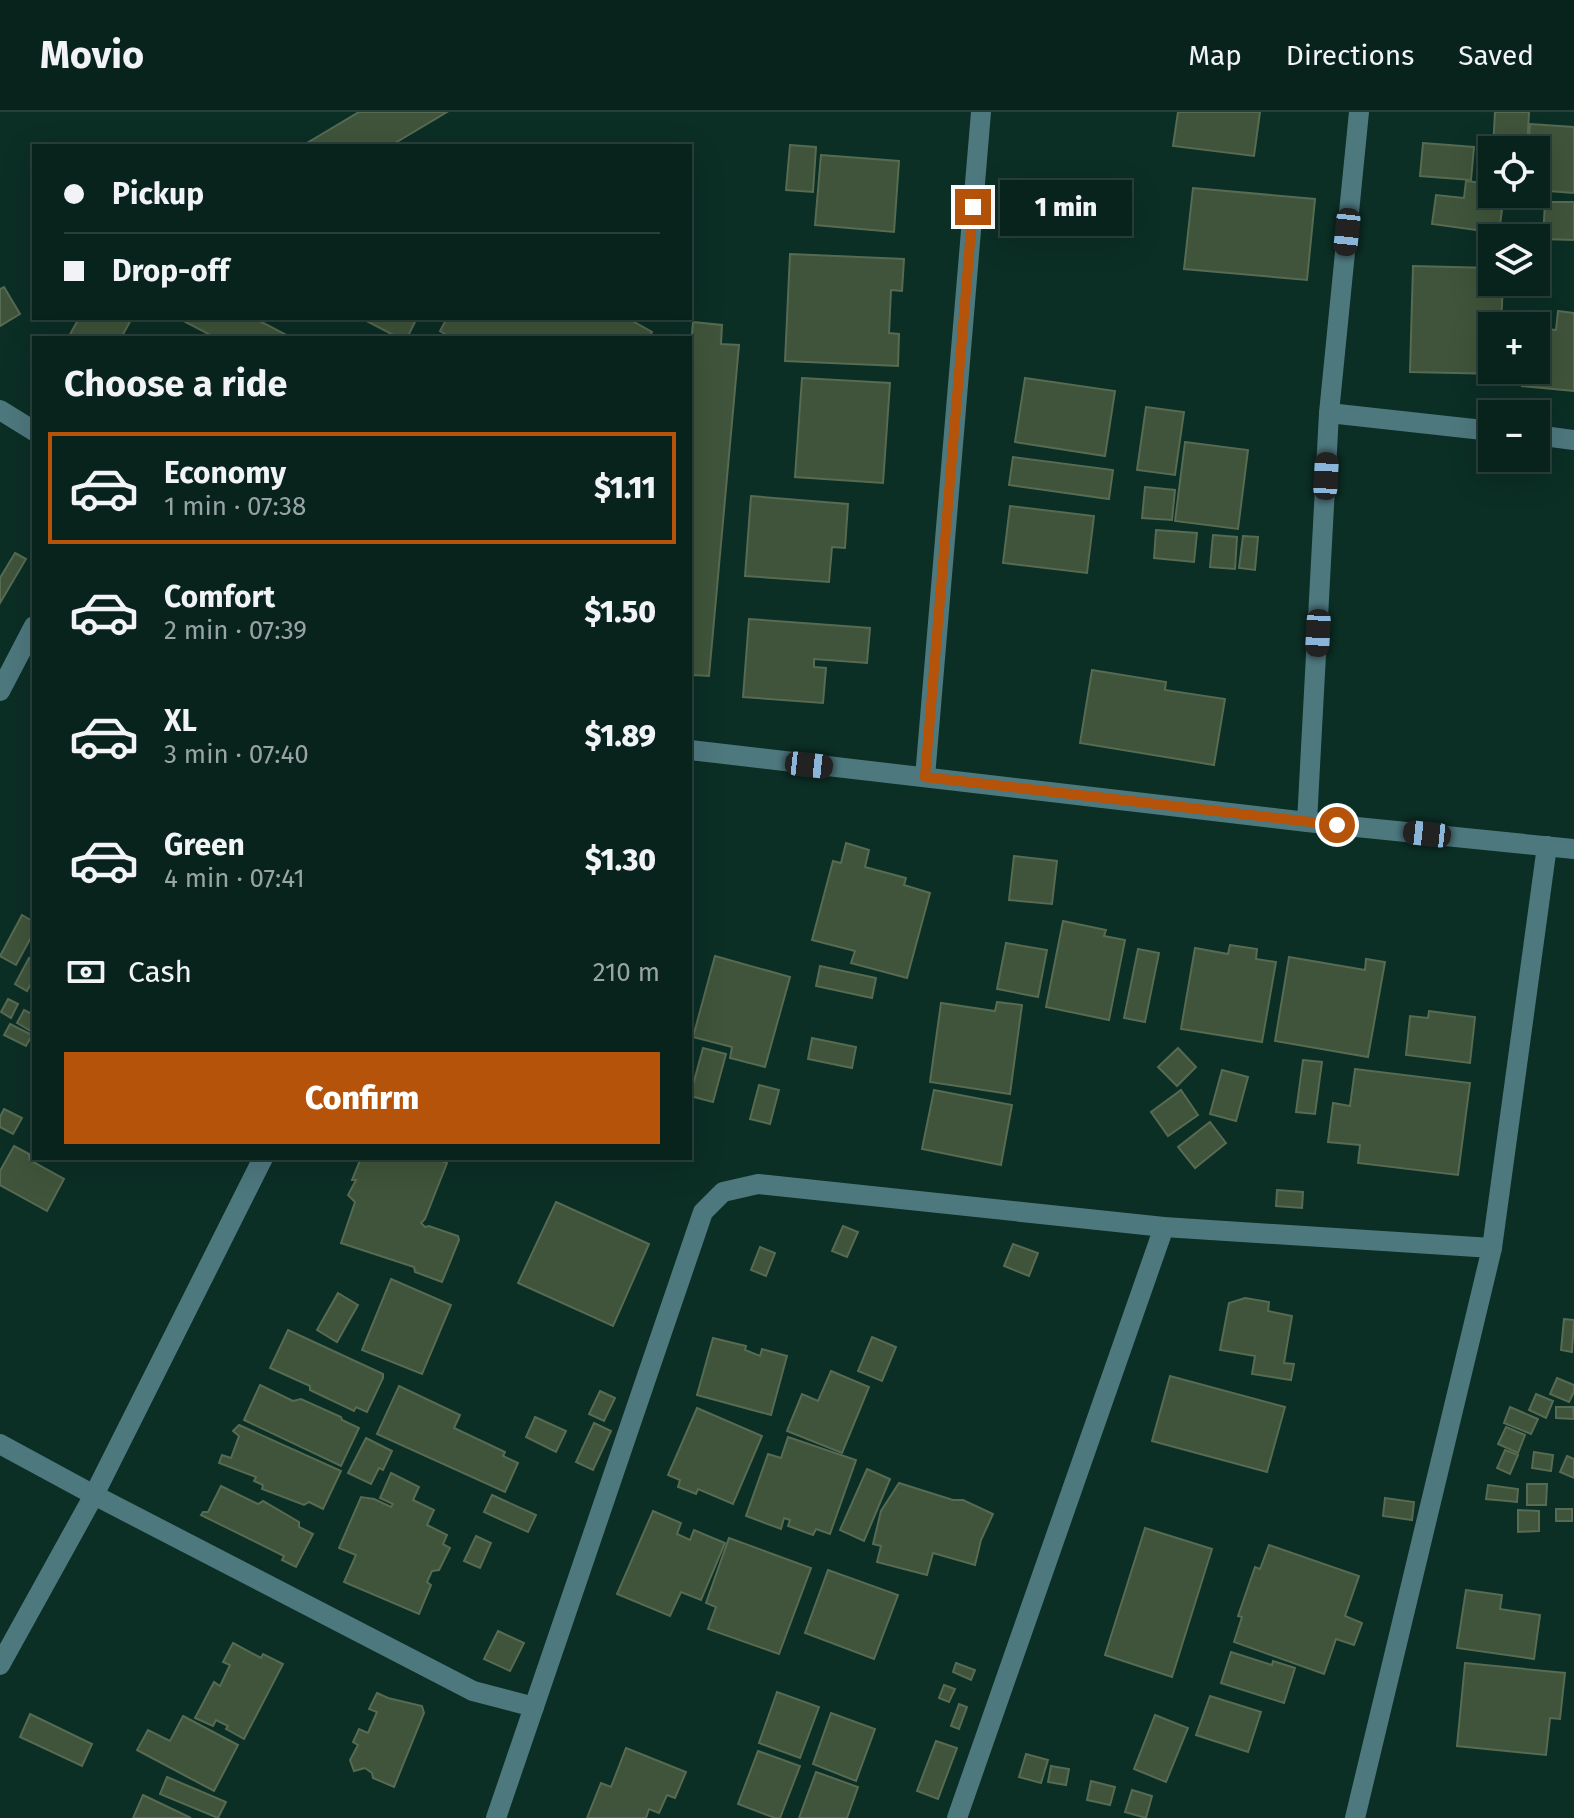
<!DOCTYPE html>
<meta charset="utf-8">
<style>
body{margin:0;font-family:"Fira Sans",sans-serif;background:#162f29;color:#f1f3f6;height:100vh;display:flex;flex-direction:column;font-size:30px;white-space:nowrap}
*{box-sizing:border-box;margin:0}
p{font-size:26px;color:#98a4a3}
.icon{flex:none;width:44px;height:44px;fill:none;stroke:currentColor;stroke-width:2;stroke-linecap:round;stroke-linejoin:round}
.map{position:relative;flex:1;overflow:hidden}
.details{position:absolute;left:32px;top:224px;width:660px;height:824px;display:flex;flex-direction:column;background:#08221c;border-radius:0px;box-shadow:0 8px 32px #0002,0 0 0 2px #293f3b}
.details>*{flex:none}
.hud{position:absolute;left:32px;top:32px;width:660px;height:176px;border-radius:0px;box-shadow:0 8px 32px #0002,0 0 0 2px #293f3b;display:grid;align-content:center;height:176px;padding:0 32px;background:#08221c}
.controls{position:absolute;left:1478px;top:24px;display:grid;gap:16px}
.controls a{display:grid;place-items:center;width:72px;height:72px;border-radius:0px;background:#08221c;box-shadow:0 8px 32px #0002,0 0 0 2px #293f3b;font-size:40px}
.end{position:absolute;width:36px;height:36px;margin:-18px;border:10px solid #b45309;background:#fff;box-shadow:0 0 0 4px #fff}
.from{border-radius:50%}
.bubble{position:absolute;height:56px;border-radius:0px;background:#08221c;box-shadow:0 8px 32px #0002,0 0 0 2px #293f3b;font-size:26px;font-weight:800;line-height:56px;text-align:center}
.car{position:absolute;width:24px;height:48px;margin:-24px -12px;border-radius:10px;box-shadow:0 0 6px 2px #0007;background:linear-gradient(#222 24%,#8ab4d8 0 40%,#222 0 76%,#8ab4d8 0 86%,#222 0)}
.hud b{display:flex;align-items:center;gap:28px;height:76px;font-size:30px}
.hud b+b{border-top:2px solid #293f3b}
.hud i{width:20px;height:20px;background:#f1f3f6}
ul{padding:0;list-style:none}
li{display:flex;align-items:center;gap:24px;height:112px;margin:0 16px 12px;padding:0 16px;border:4px solid transparent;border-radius:0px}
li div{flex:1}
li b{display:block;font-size:30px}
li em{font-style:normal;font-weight:800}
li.selected{border-color:#b45309}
li>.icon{width:72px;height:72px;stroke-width:1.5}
h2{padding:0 32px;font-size:36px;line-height:96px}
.pay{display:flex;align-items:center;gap:20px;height:88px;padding:0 32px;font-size:30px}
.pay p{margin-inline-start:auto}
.primary-button{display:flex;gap:16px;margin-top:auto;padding:16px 32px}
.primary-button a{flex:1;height:92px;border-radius:0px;background:#b45309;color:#fff;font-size:32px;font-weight:800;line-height:92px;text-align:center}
header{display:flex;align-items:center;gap:48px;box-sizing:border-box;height:112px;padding:0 40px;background:#08221c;border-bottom:2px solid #293f3b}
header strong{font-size:38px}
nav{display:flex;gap:44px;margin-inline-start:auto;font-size:28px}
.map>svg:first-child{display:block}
</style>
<header>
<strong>Movio</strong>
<nav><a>Map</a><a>Directions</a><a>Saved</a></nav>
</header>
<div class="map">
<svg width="1574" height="1706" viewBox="0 0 1574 1706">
<rect width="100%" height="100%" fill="#0b2e25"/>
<g fill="#3f543a" stroke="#576a52" stroke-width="2">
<path d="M359,0H447L390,34H302Z"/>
<path d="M1178,0H1260L1254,44L1173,34Z"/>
<path d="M1495,0H1529L1527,38L1493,36Z"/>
<path d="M1530,12L1574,15V81L1536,78V38H1528Z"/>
<path d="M1423,31L1474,35L1471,68L1420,64Z"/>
<path d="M790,33L816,35L813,80L786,78Z"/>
<path d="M821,43L899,49L894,120L815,113Z"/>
<path d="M1466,69L1492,72V82H1504L1499,121L1432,112L1436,83L1464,86Z"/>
<path d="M1193,76L1315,87L1307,168L1184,157Z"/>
<path d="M1545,90H1574V128L1543,127Z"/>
<path d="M790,142L904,147L902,179L891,178L889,221L899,222L898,254L785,249Z"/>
<path d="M1413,154L1492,156V170H1503L1501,214H1492V258H1500V262L1410,260Z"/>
<path d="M4,175L20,202L0,214V177Z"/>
<path d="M1558,199L1574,201V279L1522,274L1524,258H1536V216L1556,218Z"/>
<path d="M79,206H132L121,226H68Z"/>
<path d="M178,206H254L292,226H216Z"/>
<path d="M361,206H417L407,226H399Z"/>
<path d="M447,206H627L652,220L649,226H452L440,219Z"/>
<path d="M693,210L722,213L721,232L739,233L709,564L693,563L692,582H690V245Z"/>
<path d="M802,266L890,271L883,371L795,365Z"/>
<path d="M1025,266L1115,279L1105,344L1015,330Z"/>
<path d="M1146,295L1184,300L1175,363L1137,358Z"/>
<path d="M1185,330L1248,338L1238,417L1175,409Z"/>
<path d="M1013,345L1113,358L1109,387L1009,373Z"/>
<path d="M1145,375L1175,378L1172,408L1142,406Z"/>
<path d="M751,384L848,392L845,436L832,435L829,470L745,464Z"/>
<path d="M1010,394L1094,404L1087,461L1003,451Z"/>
<path d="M1156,418L1197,421L1194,450L1154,446Z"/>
<path d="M1213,423L1237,425L1235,457L1210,455Z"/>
<path d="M1243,424L1258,425L1255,458L1239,456Z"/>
<path d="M15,441L26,447L0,491V466Z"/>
<path d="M749,507L870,516L867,551L814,547V555L826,556L823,591L743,585Z"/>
<path d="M1092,558L1166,570L1165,578L1225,587L1214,653L1080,631Z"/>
<path d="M846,731L869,738L865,755L906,766L904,773L930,781L907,866L851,851L855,839L812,828L833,749L841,751Z"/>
<path d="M1014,744L1057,749L1052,792L1009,788Z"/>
<path d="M22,803L34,810V820L16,853L0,844Z"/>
<path d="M1063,809L1106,818L1104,824L1125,828L1109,908L1046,895Z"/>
<path d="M1006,831L1047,838L1038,885L997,877Z"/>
<path d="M1230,833L1257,837L1256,847L1276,850L1262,930L1181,917L1195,836L1228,842Z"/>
<path d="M1138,837L1159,841L1145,910L1124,906Z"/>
<path d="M715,844L790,865L765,955L730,946L732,935L693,925Z"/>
<path d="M1289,845L1365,858L1366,847L1385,850L1368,945L1275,929Z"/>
<path d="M29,846L34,848V866L27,879L15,872Z"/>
<path d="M820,854L876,866L872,886L816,874Z"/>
<path d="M8,887L18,892L11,906L1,900Z"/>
<path d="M997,890L1022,893L1010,982L930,970L941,891L995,899Z"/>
<path d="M24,898L34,903V921L17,911Z"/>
<path d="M1429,899L1475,905L1470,951L1406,943L1410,904L1428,906Z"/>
<path d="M10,912L32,923L26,934L4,923Z"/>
<path d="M812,926L856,935L852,956L808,947Z"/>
<path d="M703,936L726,942L713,990L690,984Z"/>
<path d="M1178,936L1196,955L1177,974L1158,955Z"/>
<path d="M1303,948L1322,950L1315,1002L1296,1000Z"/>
<path d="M1355,957L1470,971L1458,1063L1358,1051L1360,1033L1328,1030L1333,991L1350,994Z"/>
<path d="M1222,958L1248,965L1236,1009L1210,1002Z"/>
<path d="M759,973L779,978L770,1012L750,1007Z"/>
<path d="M934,978L1012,993L1001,1053L922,1037Z"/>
<path d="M1181,978L1198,1003L1168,1024L1151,1000Z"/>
<path d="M4,997L22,1006L13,1022L0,1015V1005Z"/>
<path d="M1210,1010L1226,1031L1195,1056L1178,1035Z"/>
<path d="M14,1034L29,1042L30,1048L64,1067L47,1099L0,1073V1059Z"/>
<path d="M361,1046H434L447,1051L425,1107L421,1111L425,1115L429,1114L458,1124L459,1128L442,1170L415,1160L414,1155L341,1131L355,1090L348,1083L356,1068H352Z"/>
<path d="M1277,1078L1303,1080L1302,1096L1276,1094Z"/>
<path d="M556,1090L649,1132L613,1214L518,1171Z"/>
<path d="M843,1114L858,1120L847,1145L832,1139Z"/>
<path d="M1013,1132L1038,1141L1029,1164L1004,1154Z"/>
<path d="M760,1135L775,1141L766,1164L751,1158Z"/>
<path d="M391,1167L451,1193L422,1262L362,1238Z"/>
<path d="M338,1181L358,1193L337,1230L317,1218Z"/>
<path d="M1245,1186L1269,1190L1268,1199L1292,1204L1284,1251L1294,1252L1291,1268L1252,1262L1255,1244L1220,1238L1229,1191Z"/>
<path d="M1564,1207L1574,1208L1572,1240L1561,1238Z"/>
<path d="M288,1218L383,1262V1266L367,1300L356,1295L354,1299L310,1278V1274L270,1256Z"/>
<path d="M872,1225L896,1235L882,1269L858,1259Z"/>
<path d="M713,1226L746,1234L745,1238L760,1244L762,1237L787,1244L771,1303L697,1283Z"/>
<path d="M831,1259L869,1275L842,1341L787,1319L802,1282L818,1289Z"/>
<path d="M1170,1264L1285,1295L1267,1360L1152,1329Z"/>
<path d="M1557,1266L1574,1273V1280L1569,1290L1550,1282Z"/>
<path d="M260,1273L293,1289L301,1287L341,1305L342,1308L359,1316L341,1354L244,1308Z"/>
<path d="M399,1274L460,1303L454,1316L505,1340L503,1344L518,1351L505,1380L377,1322Z"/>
<path d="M600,1279L615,1286L604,1309L589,1302Z"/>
<path d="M1536,1282L1553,1289L1546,1306L1529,1298Z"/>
<path d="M1510,1295L1538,1307L1531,1322L1504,1311Z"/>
<path d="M1556,1295H1573L1574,1307L1556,1306Z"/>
<path d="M697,1296L762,1324L733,1392L698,1377L696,1382L678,1375L680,1368L668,1363Z"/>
<path d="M535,1305L566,1319L556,1340L526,1325Z"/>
<path d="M594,1311L611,1319L593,1358L576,1350Z"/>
<path d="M239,1313L341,1359L323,1397L309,1390L304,1393L262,1377L263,1373L254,1369L256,1365L219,1351L222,1343L231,1346L239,1324L233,1319Z"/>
<path d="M1506,1315L1525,1323L1518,1341L1498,1332Z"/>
<path d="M788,1325L856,1348L830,1422L816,1417L813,1423L788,1414L790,1408L784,1406L781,1417L746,1404L768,1342L781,1346Z"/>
<path d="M366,1326L392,1339L383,1358L379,1356L371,1372L348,1361Z"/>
<path d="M1505,1338L1518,1343L1510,1362L1497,1356Z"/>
<path d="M1534,1340L1553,1343L1551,1359L1532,1356Z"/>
<path d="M1567,1344L1574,1347V1366L1560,1360Z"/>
<path d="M867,1357L890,1367L864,1429L840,1418Z"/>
<path d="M391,1361L419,1375L413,1388L434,1398L427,1413L447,1423L443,1432L450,1436L439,1458L432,1459L427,1470L431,1473L419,1502L344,1470L356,1443L339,1436L361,1385L374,1387L391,1395L393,1392L380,1386Z"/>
<path d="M899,1371L953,1388H963L993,1402L981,1428L975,1453L933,1441L927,1463L877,1450L881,1434L873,1432L881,1399Z"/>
<path d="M1527,1372H1547L1546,1393H1527Z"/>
<path d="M1488,1373L1518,1377L1517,1390L1486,1387Z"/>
<path d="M221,1374L258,1392L263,1389L299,1410V1415L313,1422L296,1455L282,1448L284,1444L201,1403L203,1400H208Z"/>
<path d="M492,1383L536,1403L528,1420L484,1400Z"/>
<path d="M1385,1386L1414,1390L1412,1408L1383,1404Z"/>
<rect x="1556" y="1397" width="16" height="12"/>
<path d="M1518,1398L1539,1399V1419L1518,1420Z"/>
<path d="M653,1399L681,1411L677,1422L690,1428L694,1418L725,1431L701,1488L681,1480L670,1504L617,1482Z"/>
<path d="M1145,1416L1212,1437L1172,1565L1105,1543Z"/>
<path d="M476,1424L491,1431L480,1456L464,1449Z"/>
<path d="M729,1426L811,1456L779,1542L708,1517L716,1495L706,1491Z"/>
<path d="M1269,1433L1359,1464L1345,1504L1362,1511L1354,1533L1336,1527L1324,1562L1234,1530L1242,1505L1238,1504L1255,1455L1260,1457Z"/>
<path d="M828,1458L898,1483L874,1547L805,1521Z"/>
<path d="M1466,1478L1502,1483L1500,1497L1540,1503L1534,1547L1457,1536Z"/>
<path d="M498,1519L524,1531L510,1559L484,1547Z"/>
<path d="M233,1531L261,1546L263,1542L283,1552L244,1627L226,1617L228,1614L216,1608L213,1614L195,1606L214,1570L220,1574L230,1553L223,1550Z"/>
<path d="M1231,1540L1272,1553L1273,1549L1295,1556L1284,1591L1221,1571Z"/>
<path d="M956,1551L975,1558L971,1568L953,1560Z"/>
<path d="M1465,1551L1565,1561L1560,1607L1550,1606L1546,1643L1457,1634Z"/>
<path d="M944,1573L955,1577L949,1590L939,1586Z"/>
<path d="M777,1580L819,1595L800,1646L759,1631Z"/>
<path d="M377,1581L388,1586L422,1594L424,1601L394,1675L373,1666L372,1661L365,1656L354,1659L350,1648L358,1633L353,1630L359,1617L368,1621L377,1600L369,1597Z"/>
<path d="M1210,1584L1261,1600L1248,1640L1196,1623Z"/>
<path d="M959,1592L967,1595L959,1617L951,1614Z"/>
<path d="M831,1601L875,1617L856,1669L813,1652Z"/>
<path d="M30,1602L92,1632L82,1654L20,1625Z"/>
<path d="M1155,1603L1188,1616L1166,1670L1134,1657Z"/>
<path d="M183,1604L238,1633L214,1679L137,1638L148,1618L170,1629Z"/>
<path d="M936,1629L957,1636L938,1687L917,1679Z"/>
<path d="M626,1636L686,1660L675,1686L667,1683L659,1701L649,1697L646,1706H587L601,1671L611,1675Z"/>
<path d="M758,1639L800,1654L780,1706H775L738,1692Z"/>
<path d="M1026,1642L1048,1648L1041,1671L1019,1665Z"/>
<path d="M1051,1654L1069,1657L1066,1673L1048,1670Z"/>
<path d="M816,1660L858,1675L847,1706H799Z"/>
<path d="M167,1665L226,1690L218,1706L160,1682Z"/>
<path d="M1091,1669L1115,1675L1110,1693L1087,1688Z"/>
<path d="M1132,1678L1152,1684L1146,1706L1125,1700Z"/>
<path d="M143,1683L191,1706H133Z"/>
</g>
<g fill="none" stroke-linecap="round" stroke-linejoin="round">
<g stroke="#4d787e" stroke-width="20">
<path d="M0,298L34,319"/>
<path d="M1329,301L1492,319"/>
<path d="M1536,323L1574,328"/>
<path d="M0,579L34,514"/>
<path d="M690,638L1307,710L1574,737"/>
<path d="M925,665L981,0"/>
<path d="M1307,710L1329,301L1359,0"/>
<path d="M0,1332L94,1383L473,1579L534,1595"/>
<path d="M0,1553L94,1383L263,1046"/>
<path d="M496,1706L703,1100L723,1080L758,1072L1164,1115L1492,1136"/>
<path d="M957,1706L1164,1115"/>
<path d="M1355,1706L1492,1136L1547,734"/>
</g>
</g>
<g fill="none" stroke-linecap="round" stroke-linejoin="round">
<path stroke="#b45309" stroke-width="10" d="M973,95L925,665L1337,713"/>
</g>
</svg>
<div class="controls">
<a><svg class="icon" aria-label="locate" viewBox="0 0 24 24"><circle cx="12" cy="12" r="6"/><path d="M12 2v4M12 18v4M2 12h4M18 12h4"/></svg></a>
<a><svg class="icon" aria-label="layers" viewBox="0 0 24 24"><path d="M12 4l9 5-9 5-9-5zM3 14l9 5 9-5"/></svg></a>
<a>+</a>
<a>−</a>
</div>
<i class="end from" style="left:1337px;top:713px"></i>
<i class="end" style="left:973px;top:95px"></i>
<div class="bubble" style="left:1000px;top:68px;width:132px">1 min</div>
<i class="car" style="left:1347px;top:120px;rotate:186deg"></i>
<i class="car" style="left:1326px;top:364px;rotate:3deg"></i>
<i class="car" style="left:1318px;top:521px;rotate:183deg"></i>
<i class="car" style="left:809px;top:653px;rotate:96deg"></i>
<i class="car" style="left:1427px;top:722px;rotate:276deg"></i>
<div class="hud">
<b><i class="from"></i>Pickup</b>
<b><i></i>Drop-off</b>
</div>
<section class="details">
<h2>Choose a ride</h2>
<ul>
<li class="selected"><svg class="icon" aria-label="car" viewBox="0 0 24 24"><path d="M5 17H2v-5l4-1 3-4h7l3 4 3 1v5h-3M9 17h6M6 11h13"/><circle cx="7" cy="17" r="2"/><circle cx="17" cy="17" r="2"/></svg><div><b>Economy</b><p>1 min · 07:38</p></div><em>$1.11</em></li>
<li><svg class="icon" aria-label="car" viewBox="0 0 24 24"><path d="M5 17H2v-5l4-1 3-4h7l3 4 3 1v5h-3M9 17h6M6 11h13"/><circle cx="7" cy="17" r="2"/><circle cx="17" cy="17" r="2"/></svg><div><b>Comfort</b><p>2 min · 07:39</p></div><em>$1.50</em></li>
<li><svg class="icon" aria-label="car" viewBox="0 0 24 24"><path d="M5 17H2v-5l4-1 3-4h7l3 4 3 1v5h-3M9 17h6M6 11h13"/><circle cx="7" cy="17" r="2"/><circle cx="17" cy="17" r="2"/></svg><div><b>XL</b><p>3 min · 07:40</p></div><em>$1.89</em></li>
<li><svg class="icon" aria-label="car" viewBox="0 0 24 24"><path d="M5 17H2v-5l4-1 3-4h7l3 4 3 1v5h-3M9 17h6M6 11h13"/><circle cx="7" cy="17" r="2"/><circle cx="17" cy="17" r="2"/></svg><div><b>Green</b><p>4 min · 07:41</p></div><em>$1.30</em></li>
</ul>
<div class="pay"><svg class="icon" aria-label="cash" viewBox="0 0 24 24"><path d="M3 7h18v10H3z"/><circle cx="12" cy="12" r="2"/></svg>Cash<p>210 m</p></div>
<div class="primary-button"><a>Confirm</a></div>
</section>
</div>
